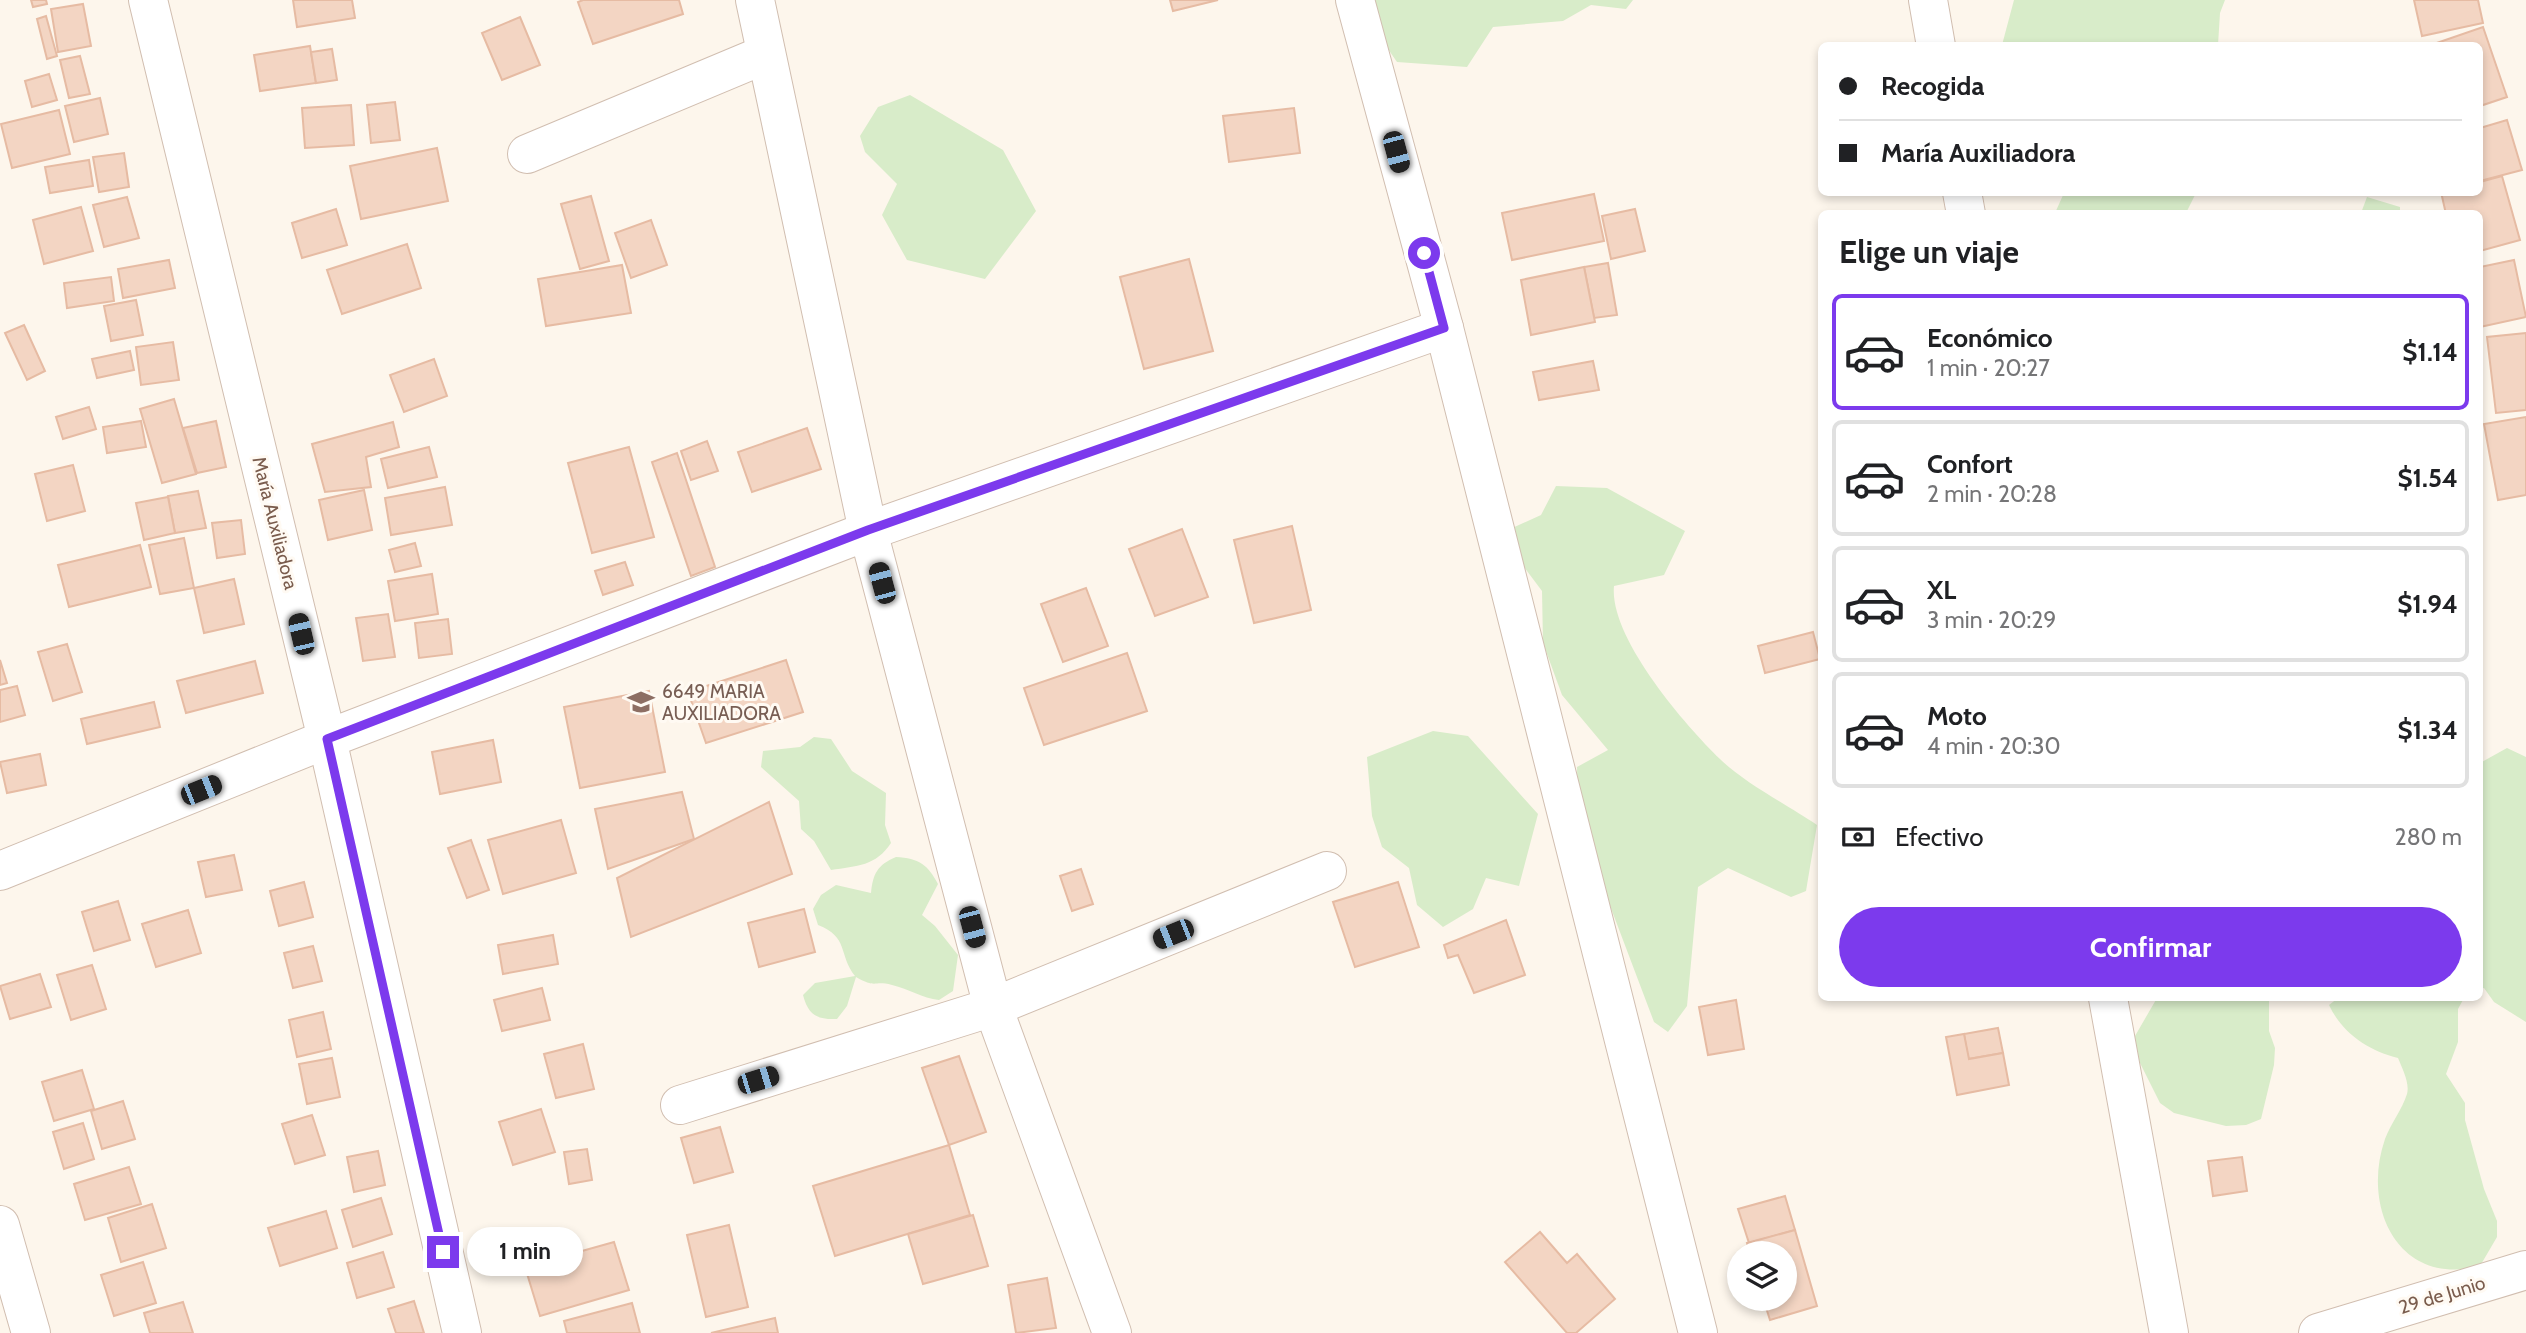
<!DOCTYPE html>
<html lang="es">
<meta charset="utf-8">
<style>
body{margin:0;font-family:Cabin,sans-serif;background:#f6f6f6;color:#202124;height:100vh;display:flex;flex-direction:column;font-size:26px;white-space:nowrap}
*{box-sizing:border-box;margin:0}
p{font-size:23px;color:#757577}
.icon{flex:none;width:38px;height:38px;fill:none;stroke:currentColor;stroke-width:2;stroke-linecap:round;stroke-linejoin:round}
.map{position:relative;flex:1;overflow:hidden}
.drawer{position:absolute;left:1818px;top:210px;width:665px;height:791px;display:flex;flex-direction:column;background:#fff;border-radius:10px;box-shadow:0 4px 10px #0003}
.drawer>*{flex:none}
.banner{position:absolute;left:1818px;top:42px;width:665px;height:154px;border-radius:10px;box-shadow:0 4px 10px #0003;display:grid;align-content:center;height:154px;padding:0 21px;background:#fff}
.buttons{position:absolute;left:1727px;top:1241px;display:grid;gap:14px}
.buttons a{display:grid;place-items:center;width:70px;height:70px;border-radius:50%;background:#fff;box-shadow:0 4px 10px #0003;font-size:35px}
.end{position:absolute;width:32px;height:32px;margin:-16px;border:9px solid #7c3aed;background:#fff;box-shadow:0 0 0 4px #fff}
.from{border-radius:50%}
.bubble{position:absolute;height:49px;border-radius:24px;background:#fff;box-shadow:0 4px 10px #0003;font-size:23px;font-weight:700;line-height:49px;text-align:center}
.car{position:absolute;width:21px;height:42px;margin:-21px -10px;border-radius:9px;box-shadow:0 0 5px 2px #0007;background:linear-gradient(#222 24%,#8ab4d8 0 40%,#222 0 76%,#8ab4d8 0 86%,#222 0)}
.banner b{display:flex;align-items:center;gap:24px;height:66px;font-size:26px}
.banner b+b{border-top:2px solid #e0e0e0}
.banner i{width:18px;height:18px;background:#202124}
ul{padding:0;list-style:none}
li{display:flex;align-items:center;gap:21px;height:116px;margin:0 14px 10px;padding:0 7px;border:4px solid #e0e0e0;border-radius:10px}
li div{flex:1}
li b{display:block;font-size:26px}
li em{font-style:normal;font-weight:700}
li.current{border-color:#7c3aed}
li>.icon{width:63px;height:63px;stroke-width:1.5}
h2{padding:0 21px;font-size:32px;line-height:84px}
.pay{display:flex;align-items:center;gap:18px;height:77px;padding:0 21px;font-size:26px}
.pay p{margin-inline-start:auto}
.cta{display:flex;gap:14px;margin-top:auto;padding:14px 21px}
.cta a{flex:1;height:80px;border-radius:42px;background:#7c3aed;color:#fff;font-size:28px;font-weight:700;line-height:80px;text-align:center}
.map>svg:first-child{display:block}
</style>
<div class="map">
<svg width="2526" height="1333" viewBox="0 0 2526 1333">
<rect width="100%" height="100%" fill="#fdf6ec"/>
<g fill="#d8ecc9">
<path d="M1366,0H1633L1626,9L1591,5L1563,21L1493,27L1467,67L1397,62L1357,4Z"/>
<path d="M2014,0H2225L2220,13L2218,45H2002Z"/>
<path d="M910,95L1003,150L1036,211L985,279L907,260L882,215L897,184L865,152L860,136L878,107Z"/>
<path d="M2064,193V192L2196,193L2186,213H2055Z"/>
<path d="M2367,197L2400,207V213H2361Z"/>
<path d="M1556,486L1607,488L1685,531L1664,575L1614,586C1609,637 1684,724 1720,759C1743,782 1789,806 1817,825L1806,891L1791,897L1728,868L1698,887L1687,1006L1668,1032L1654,1022L1578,821L1577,767L1608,750L1562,695L1543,643L1542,591L1509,547L1510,529L1541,515Z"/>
<path d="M1433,731L1468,736L1538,814L1519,886L1486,878L1473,909L1443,927L1417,905L1409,868L1382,847L1372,816L1367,757Z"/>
<path d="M814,737L831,739L852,771L886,793L885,825L891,843C876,866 857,866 831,870L814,841L801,829L799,801L761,767L763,751L800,747Z"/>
<path d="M2507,748L2526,757V1022L2494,1002L2484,988L2480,989V763Z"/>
<path d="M896,857C919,858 928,865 938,884L922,915L935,926L958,955L953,991L939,1000C922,998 909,989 892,985C873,980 877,989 856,977L847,1006L837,1019C816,1020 808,1014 803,995L815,983L855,976C838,954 849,937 818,925L813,909L821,895L836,885L871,893C873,874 877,865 896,857Z"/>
<path d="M2157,998H2269V1031L2275,1048L2274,1065L2261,1119L2246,1125L2226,1126L2174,1113L2160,1103L2136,1055L2135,1036Z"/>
<path d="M2338,998H2379L2389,1001L2392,998H2464L2458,1009V1042L2446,1074L2465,1103V1120L2484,1189L2497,1221V1237L2480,1266C2399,1287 2361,1208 2385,1139C2391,1123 2402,1110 2407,1094C2410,1083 2402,1068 2398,1058C2369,1051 2342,1033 2329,1005Z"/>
</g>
<g fill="#f3d5c3" stroke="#e6bba3" stroke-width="2">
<path d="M31,0H46L47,4L33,7Z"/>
<path d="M293,0H352L355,18L297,27Z"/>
<path d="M583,0H679L683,14L593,44L578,2Z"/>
<path d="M1170,0H1218L1173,11Z"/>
<path d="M2414,0H2478L2483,23L2422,36Z"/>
<path d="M83,4L91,46L58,52L51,9Z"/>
<path d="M46,16L57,56L47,59L37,19Z"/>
<path d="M520,17L540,65L502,80L482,33Z"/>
<path d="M2483,27L2507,97L2480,106V46H2428Z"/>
<path d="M310,46L316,83L260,91L254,55Z"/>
<path d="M332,49L337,80L316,83L311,52Z"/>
<path d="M80,56L90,94L69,98L60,60Z"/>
<path d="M49,74L57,100L32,107L25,81Z"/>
<path d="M100,98L108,134L74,142L65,106Z"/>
<path d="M395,102L400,140L371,143L367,105Z"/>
<path d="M351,105L354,145L305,148L302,108Z"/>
<path d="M1294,108L1300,153L1229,162L1223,116Z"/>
<path d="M59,110L70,154L12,168L1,124Z"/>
<path d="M2507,120L2522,170L2480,181V128Z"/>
<path d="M437,148L448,201L361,219L350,166Z"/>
<path d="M124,153L129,187L99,192L93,157Z"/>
<path d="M89,160L93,186L50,193L45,167Z"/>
<path d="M2502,176L2520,240L2480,251V214H2446L2441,192H2480V182Z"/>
<path d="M1594,194L1604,241L1512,260L1502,213Z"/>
<path d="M591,196L609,261L580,269L561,204Z"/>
<path d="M127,197L139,238L104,247L93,205Z"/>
<path d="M81,207L93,251L44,264L33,220Z"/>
<path d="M336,209L347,245L302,258L292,223Z"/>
<path d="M1635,209L1645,251L1611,259L1602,216Z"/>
<path d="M651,220L667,265L631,278L615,233Z"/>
<path d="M407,244L421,288L342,314L327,270Z"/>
<path d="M1189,259L1213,351L1144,369L1120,277Z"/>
<path d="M169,260L175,288L123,298L118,269Z"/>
<path d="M2514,260L2526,317L2480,327V267Z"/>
<path d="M1608,263L1617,315L1594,318L1584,267Z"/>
<path d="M622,265L631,313L546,326L538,279Z"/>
<path d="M1584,267L1595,322L1531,335L1521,280Z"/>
<path d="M111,277L114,301L67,308L64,283Z"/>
<path d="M136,300L143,335L111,341L104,306Z"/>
<path d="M24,325L45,371L27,380L5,333Z"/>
<path d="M2526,333V410L2496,413L2487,337Z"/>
<path d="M173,342L179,380L141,385L136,347Z"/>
<path d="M130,351L134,370L97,378L92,359Z"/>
<path d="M434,359L447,396L404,412L390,375Z"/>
<path d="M1593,361L1599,390L1539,400L1533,372Z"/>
<path d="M174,399L196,474L162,483L140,409Z"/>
<path d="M89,407L96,429L63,439L56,417Z"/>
<path d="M2526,417V495L2498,500L2484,424Z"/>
<path d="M141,421L146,447L107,453L103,427Z"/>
<path d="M216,421L226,467L197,473L183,428Z"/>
<path d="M393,422L399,447L366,457L371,487L325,492L312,444Z"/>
<path d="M807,428L821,469L752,492L738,452Z"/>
<path d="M707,441L718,471L691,480L681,451Z"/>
<path d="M429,447L437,477L388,488L381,459Z"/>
<path d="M629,447L654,537L592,553L568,463Z"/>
<path d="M677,453L715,567L691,576L652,462Z"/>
<path d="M73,465L85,511L47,521L35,474Z"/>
<path d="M445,487L452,525L391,535L385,498Z"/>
<path d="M364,490L372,530L328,540L319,500Z"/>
<path d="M198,491L206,528L175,533L168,496Z"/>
<path d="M168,497L175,533L144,540L136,503Z"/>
<path d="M241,520L245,554L217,558L212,523Z"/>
<path d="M1292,526L1311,610L1254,623L1234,540Z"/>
<path d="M1182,529L1208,597L1155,616L1129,549Z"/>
<path d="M184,538L194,588L160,594L149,545Z"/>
<path d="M415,543L421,566L395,572L389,550Z"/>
<path d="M140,545L151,587L69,607L58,565Z"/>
<path d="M625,562L633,585L603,595L595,571Z"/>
<path d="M432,574L438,614L395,621L388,581Z"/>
<path d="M234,579L244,624L204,633L194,588Z"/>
<path d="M1086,588L1108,646L1063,662L1041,604Z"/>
<path d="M388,614L395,657L363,661L356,618Z"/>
<path d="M448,619L452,654L419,658L415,623Z"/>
<path d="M1813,632L1820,659L1765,673L1758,646Z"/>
<path d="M67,644L82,692L53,701L38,652Z"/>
<path d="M1127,653L1147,711L1044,745L1024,688Z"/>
<path d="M0,660L7,683L0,685Z"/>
<path d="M786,660L803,712L706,743L688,692Z"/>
<path d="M255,661L263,693L186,713L177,681Z"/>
<path d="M17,686L25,715L0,722V690Z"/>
<path d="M649,691L665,772L580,788L564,707Z"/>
<path d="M154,702L160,727L87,744L81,719Z"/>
<path d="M493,740L501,782L440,794L432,752Z"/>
<path d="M40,754L46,785L7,793L0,762Z"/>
<path d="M682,792L694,839L608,869L595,809Z"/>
<path d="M769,802L792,874L631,937L617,878Z"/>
<path d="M561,820L576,873L503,894L488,840Z"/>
<path d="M471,840L489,890L467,898L448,848Z"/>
<path d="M234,855L242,890L206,897L198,862Z"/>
<path d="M1081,869L1093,904L1072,911L1060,876Z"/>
<path d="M304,882L313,917L279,926L270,891Z"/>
<path d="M1398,882L1419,947L1355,967L1333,902Z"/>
<path d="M118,901L130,940L94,951L82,912Z"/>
<path d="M804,909L815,952L759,967L748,923Z"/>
<path d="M188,910L201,953L156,967L142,924Z"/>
<path d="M1506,920L1525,975L1474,993L1458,955L1448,958L1444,945Z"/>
<path d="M553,935L558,964L503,974L498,945Z"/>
<path d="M313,946L322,981L293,988L284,953Z"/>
<path d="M92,965L106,1009L71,1020L57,975Z"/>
<path d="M40,974L51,1007L10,1019L0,986Z"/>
<path d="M542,988L550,1020L502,1031L494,1000Z"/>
<path d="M1736,1000L1744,1049L1708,1055L1699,1007Z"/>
<path d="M323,1012L331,1049L297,1057L289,1020Z"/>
<path d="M1998,1028L2003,1053L1968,1059L1964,1034Z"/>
<path d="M1964,1034L1969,1059L2003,1053L2009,1085L1957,1095L1946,1037Z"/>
<path d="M583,1044L594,1089L556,1098L544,1054Z"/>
<path d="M959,1056L986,1132L949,1145L922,1068Z"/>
<path d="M332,1058L340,1097L307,1104L299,1064Z"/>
<path d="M82,1070L94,1109L54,1121L42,1082Z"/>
<path d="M123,1101L135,1139L102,1149L91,1111Z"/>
<path d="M541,1109L555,1152L513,1165L499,1122Z"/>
<path d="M312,1115L325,1155L295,1164L282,1124Z"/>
<path d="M83,1123L94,1159L64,1169L53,1132Z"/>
<path d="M720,1127L733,1172L694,1183L681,1138Z"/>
<path d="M949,1145L970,1215L835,1256L813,1186Z"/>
<path d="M587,1149L592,1180L569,1184L564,1152Z"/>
<path d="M378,1151L385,1185L354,1192L347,1157Z"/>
<path d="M2242,1157L2247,1191L2213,1196L2208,1161Z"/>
<path d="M129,1167L141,1204L85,1220L74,1184Z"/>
<path d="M1785,1196L1795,1230L1749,1243L1738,1209Z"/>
<path d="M381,1198L392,1234L353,1247L342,1210Z"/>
<path d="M152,1204L166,1248L121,1262L108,1218Z"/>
<path d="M326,1211L337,1248L280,1266L268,1228Z"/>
<path d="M973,1215L988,1266L923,1284L908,1234Z"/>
<path d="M729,1225L748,1307L706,1317L687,1235Z"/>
<path d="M1795,1230L1817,1306L1770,1320L1763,1298H1785V1253H1750L1747,1243Z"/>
<path d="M1540,1232L1567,1263L1577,1254L1615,1299L1576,1333H1567L1505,1262Z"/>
<path d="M614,1242L629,1290L540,1316L525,1267Z"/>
<path d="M383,1252L394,1287L357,1298L347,1263Z"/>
<path d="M143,1262L156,1303L114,1316L101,1275Z"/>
<path d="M1047,1278L1056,1328L1016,1333L1008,1285Z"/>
<path d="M414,1301L424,1333H396L388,1309Z"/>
<path d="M183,1302L193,1333H150L144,1313Z"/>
<path d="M632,1303L640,1333H567L564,1321Z"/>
<path d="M775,1318L778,1333H711Z"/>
</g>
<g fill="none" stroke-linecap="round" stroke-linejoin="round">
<defs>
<g id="minor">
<path d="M148,0L327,739L462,1333"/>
<path d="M755,0L868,531L993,1007L1112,1333"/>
<path d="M1355,0L1444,328L1698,1333"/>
<path d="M1928,0L1936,46"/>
<path d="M527,154L766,54"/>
<path d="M1962,192L1966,214"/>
<path d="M0,871L327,739L868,531L1444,328"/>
<path d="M2108,998L2169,1333"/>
<path d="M680,1105L993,1007L1327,871"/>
<path d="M0,1225L31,1333"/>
<path d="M2318,1333L2526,1270"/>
</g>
</defs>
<use href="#minor" stroke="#d1beb0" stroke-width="40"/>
<use href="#minor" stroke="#fff" stroke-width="38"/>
</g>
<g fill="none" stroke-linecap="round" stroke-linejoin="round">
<path stroke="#7c3aed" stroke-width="9" d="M443,1252L327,739L868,530L1444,328L1424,253"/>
</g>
<defs>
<symbol id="school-bare" viewBox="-9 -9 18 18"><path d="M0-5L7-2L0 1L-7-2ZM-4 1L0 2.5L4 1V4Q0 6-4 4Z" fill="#8d6e63" stroke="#fffaf3" stroke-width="2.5" paint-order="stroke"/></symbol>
</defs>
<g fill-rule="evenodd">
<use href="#school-bare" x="622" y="683" width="38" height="38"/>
</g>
<g text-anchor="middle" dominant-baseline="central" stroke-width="6" stroke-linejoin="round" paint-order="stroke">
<g font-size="19" fill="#7a5c4d" stroke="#fffaf3">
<text transform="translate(275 523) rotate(76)">María Auxiliadora</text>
<text transform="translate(2442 1295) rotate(-17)">29 de Junio</text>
</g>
<g font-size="19" fill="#785e54" stroke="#fffaf3" text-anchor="start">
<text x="662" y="691">6649 MARIA<tspan x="662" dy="22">AUXILIADORA</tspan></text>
</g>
</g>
</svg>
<div class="buttons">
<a><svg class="icon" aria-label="layers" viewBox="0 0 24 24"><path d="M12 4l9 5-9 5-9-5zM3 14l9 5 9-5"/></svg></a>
</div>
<i class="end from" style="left:1424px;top:253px"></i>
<i class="end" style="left:443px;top:1252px"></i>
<div class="bubble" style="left:467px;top:1227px;width:116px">1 min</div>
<i class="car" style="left:1396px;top:152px;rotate:165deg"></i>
<i class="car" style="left:882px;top:583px;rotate:345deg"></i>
<i class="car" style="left:301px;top:634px;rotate:347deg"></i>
<i class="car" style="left:201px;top:790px;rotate:68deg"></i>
<i class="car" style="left:972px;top:927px;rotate:165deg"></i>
<i class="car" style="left:1173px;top:934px;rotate:248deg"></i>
<i class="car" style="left:758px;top:1080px;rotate:73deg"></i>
<div class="banner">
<b><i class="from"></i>Recogida</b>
<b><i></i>María Auxiliadora</b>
</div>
<section class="drawer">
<h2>Elige un viaje</h2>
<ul>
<li class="current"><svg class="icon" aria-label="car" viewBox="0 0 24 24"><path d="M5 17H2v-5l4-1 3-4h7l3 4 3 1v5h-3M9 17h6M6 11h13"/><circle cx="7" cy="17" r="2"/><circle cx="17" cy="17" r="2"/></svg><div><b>Económico</b><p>1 min · 20:27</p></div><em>$1.14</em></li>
<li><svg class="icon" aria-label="car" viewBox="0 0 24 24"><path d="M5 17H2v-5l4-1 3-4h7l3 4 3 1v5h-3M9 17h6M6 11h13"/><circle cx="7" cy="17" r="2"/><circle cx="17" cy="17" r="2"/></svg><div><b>Confort</b><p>2 min · 20:28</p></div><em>$1.54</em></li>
<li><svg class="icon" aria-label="car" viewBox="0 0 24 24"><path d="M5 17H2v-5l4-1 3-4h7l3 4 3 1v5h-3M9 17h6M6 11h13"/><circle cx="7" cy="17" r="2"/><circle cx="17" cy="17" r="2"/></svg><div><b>XL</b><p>3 min · 20:29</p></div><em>$1.94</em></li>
<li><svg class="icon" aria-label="car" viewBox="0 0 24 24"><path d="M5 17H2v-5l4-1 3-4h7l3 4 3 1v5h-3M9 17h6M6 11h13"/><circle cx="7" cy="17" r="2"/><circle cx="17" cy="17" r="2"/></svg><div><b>Moto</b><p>4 min · 20:30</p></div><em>$1.34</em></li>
</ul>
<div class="pay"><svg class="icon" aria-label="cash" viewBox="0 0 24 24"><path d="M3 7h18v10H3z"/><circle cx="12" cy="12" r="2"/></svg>Efectivo<p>280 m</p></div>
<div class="cta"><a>Confirmar</a></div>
</section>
</div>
